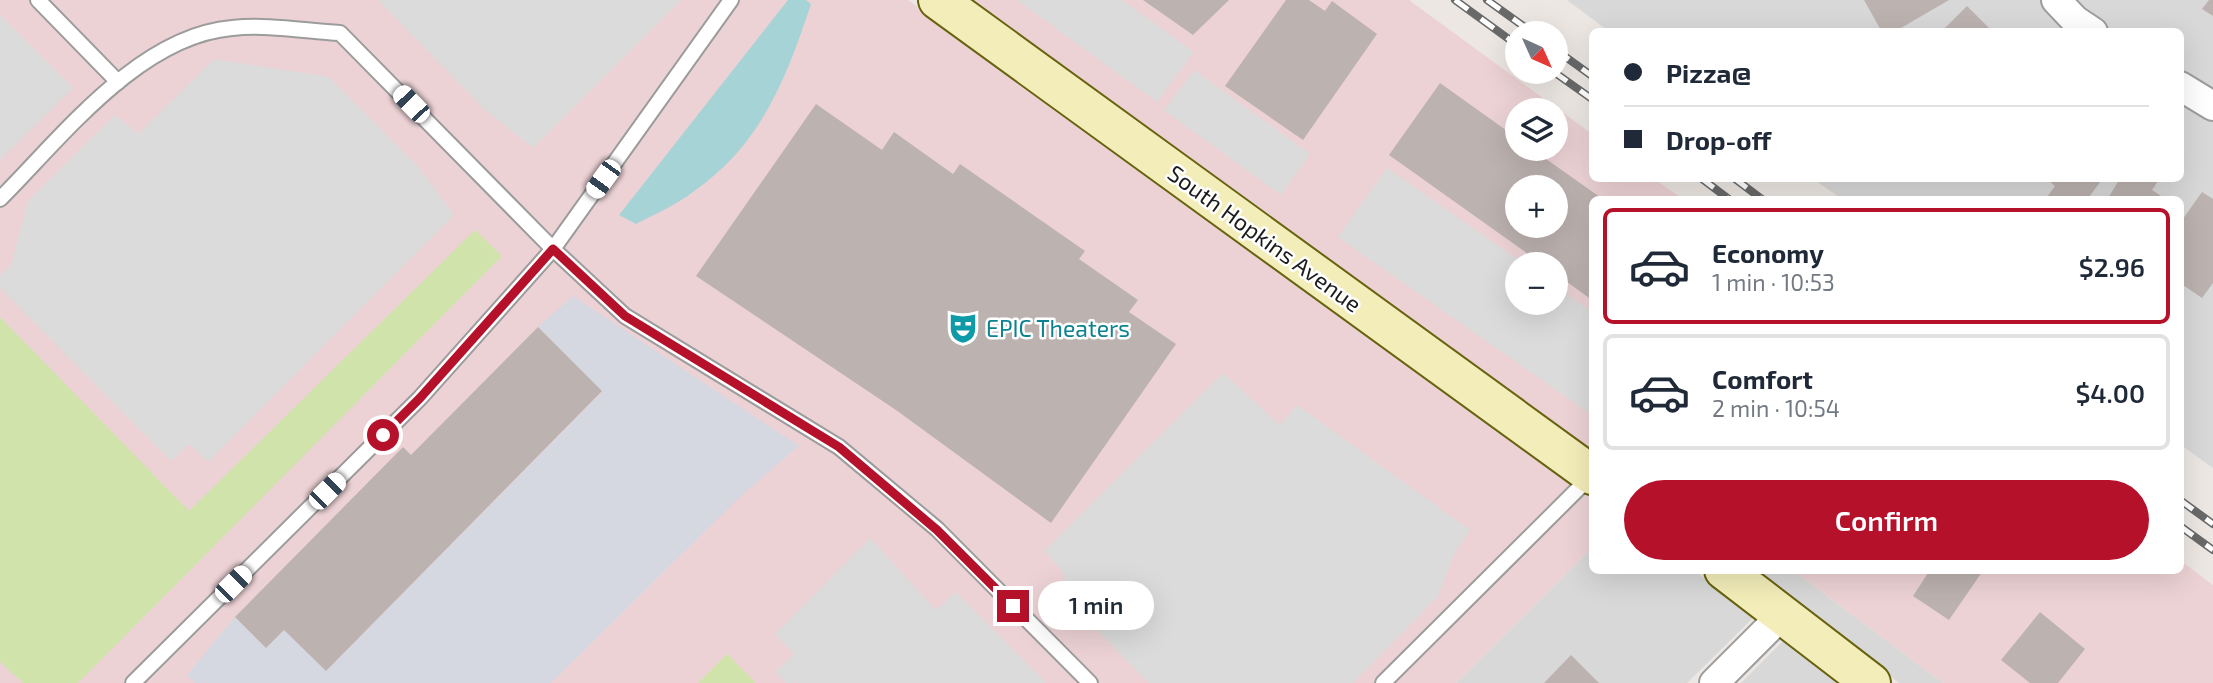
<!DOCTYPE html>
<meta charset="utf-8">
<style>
body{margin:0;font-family:"Exo 2",sans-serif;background:#f2f2f3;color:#1f2937;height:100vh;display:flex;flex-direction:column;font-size:26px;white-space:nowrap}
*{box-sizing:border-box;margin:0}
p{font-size:23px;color:#747a83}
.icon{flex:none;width:38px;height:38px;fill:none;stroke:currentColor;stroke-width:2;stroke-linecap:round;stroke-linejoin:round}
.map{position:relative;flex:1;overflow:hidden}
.side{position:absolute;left:1589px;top:196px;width:595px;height:378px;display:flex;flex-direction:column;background:#fff;border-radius:10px;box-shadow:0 7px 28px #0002}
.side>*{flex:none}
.guide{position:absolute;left:1589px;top:28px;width:595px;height:154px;border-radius:10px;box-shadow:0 7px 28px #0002;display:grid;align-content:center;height:154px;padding:0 35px;background:#fff}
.needle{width:46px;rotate:135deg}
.fabs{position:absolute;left:1505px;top:21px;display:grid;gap:14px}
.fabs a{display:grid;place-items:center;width:63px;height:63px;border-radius:50%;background:#fff;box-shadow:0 7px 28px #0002;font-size:35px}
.end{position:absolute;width:32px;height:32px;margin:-16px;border:9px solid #b6112b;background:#fff;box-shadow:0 0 0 4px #fff}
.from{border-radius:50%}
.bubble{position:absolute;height:49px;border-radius:24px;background:#fff;box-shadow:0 7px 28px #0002;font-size:23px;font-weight:600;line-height:49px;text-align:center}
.car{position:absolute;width:21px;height:42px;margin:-21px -10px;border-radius:9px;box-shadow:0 0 5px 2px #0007;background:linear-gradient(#fff 24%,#345 0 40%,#fff 0 76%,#345 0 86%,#fff 0)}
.guide b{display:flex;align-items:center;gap:24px;height:66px;font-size:26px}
.guide b+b{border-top:2px solid #e0e1e3}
.guide i{width:18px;height:18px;background:#1f2937}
ul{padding:12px 0 0;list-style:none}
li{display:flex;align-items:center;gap:21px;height:116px;margin:0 14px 10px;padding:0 21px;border:4px solid #e0e1e3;border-radius:10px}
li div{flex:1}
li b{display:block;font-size:26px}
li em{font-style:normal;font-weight:600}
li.current{border-color:#b6112b}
li>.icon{width:63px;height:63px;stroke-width:1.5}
.cta{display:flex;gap:14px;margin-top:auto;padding:14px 35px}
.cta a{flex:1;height:80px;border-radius:42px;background:#b6112b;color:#fff;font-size:28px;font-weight:600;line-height:80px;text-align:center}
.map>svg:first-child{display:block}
</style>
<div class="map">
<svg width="2213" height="683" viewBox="0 0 2213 683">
<rect width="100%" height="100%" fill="#ece7e2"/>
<g fill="#d9d8d8">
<path d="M1567,0H2213V468L2181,445L2180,200L1842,199L1813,179L2180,178V32H1610Z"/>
<path d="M1592,548V570L1695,571L1756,615L1687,683H1456Z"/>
<path d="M1752,571H1794L1943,683H1899L1782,589L1780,591Z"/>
<path d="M1787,637L1845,683H1741Z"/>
</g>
<g fill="#ecd2d5" fill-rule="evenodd">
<path d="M0,0H908L1592,497V548L1456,683H0Z"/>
<path d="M965,0H1409L1592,134V178L1654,179L1683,199L1592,200V454ZM1517,110H1556V149H1517ZM1517,187H1556V226H1517ZM1517,264H1556V303H1517Z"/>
<path d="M2181,561L2213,585V683H1943L1794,571L2180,570Z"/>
</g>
<g fill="#cfe3ab">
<path d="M475,230L502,256L78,683H23L0,662V317L189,511Z"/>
<path d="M727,654L756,683H698Z"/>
</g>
<g fill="#dbdbdb">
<path d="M378,0H681L533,148L483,108Z"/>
<path d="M1017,0H1122L1194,52L1157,102Z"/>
<path d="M0,15L73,88L0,160Z"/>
<path d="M214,59L329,77L420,169L454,215L208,462L189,444L171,461L0,288V276L11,265L28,201L115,115L138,134Z"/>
<path d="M1194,70L1310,154L1281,195L1164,110Z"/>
<path d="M1387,168L1524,264H1517V303H1556V287L1592,312V415L1338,237Z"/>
<path d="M1223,373L1280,425L1297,405L1470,530L1454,554L1438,596L1353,683H1149L1077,610L1061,569L1044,551Z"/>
<path d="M870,538L936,610L956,592L1046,683H786L775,672L794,654L775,634Z"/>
</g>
<path fill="#d6d8e1" d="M573,296L799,446L743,494L551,683H195L187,675L235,617L266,648L284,630L326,671L602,392L538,327Z"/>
<path fill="#a5d3d6" d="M788,0H806L811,4C786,79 761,145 693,192C676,205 655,214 636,224L619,215Z"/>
<g fill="#bcb2af" fill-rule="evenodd">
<path d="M1143,0H1229L1193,35Z"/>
<path d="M1286,0H1309L1325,11L1332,1L1377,34L1303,140L1225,86Z"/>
<path d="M1864,0H1949L1894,32H1882Z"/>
<path d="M2209,0H2213V16L2202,9Z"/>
<path d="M1967,6L1993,32H1941Z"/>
<path d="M1440,83L1517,138V149H1532L1604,200H1592V300L1556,274V264H1542L1389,155ZM1517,187H1556V226H1517Z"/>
<path d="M816,104L882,150L894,132L953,174L960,164L1085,251L1079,259L1138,300L1129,312L1176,344L1051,523L896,410L696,276Z"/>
<path d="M2046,178H2103L2087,200H2045L2055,186Z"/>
<path d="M2120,178H2160L2152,190L2167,200H2107Z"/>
<path d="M2202,192L2213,199V283L2202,298L2180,283V223Z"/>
<path d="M538,327L602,391L326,671L284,630L266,648L235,617L403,447L411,455Z"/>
<path d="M1930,570L1982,572L1949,620L1913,596Z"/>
<path d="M2040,612L2085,649L2058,683H2030L2001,660Z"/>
<path d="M1571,655L1599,683H1544Z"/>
</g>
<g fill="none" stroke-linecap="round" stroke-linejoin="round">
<defs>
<g id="lane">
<path d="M38,0L118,82"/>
<path d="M0,199C62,137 139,36 232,28C267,24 305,31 340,33L553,249L625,316L839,447L937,529L1090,683"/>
<path d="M133,683L420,398L553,249L731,0"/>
<path d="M1383,683L1591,476"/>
</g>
<g id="street">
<path d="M2056,0L2075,20L2093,32"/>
<path d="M2180,86L2213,106"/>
<path d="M1714,683L1783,614"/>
</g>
<g id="secondary">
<path d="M938,0L1592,475"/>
<path d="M1724,570L1871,683"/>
</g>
</defs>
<use href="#lane" stroke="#9c9c9c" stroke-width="18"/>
<use href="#street" stroke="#9c9c9c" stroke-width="32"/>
<use href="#secondary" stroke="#67620e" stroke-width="42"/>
<use href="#lane" stroke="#fff" stroke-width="14"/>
<use href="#street" stroke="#fff" stroke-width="28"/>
<use href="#secondary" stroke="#f3edb9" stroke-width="38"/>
<defs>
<g id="rail">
<path d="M1455,0L1517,45"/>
<path d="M1487,0L1533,33"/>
<path d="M1556,50L1592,76"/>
<path d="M1554,72L1592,99"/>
<path d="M1701,178L1730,200"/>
<path d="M1734,178L1763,200"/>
<path d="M2180,500L2213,524"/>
<path d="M2180,526L2213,550"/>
</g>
</defs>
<use href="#rail" stroke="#696969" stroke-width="8"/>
<use href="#rail" stroke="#fff" stroke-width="5" stroke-dasharray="16" stroke-linecap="butt"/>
</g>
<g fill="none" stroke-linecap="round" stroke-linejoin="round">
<path stroke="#b6112b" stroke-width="9" d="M383,435L420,398L553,249L625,316L839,447L937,530L1013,606"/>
</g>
<defs>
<symbol id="theatre-bare" viewBox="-9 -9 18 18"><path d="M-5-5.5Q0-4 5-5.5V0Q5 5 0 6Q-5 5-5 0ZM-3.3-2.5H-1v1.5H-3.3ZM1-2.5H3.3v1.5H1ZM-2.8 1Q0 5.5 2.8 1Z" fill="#0f9aa8" stroke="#fff" stroke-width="2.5" paint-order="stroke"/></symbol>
</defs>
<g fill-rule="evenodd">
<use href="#theatre-bare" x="941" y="306" width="44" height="44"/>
</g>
<g text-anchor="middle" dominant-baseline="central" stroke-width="5" stroke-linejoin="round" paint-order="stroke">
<g font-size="23" fill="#1b1b1b" stroke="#fff">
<text transform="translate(1265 238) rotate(36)">South Hopkins Avenue</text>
</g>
<g font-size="23" fill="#0d838f" stroke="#fff" text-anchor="start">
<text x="986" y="328">EPIC Theaters</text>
</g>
</g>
</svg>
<div class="fabs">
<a><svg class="needle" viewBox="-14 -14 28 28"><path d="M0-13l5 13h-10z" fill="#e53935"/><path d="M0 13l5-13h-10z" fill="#747a83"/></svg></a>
<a><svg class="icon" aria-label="layers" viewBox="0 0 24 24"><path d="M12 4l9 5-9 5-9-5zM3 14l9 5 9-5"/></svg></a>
<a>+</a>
<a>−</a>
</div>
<i class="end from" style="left:383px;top:435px"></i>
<i class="end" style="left:1013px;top:606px"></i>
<div class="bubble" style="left:1038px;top:581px;width:116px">1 min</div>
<i class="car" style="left:411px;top:104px;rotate:316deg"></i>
<i class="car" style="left:603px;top:179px;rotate:216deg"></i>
<i class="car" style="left:327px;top:491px;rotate:45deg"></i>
<i class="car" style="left:233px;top:584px;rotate:45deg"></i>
<div class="guide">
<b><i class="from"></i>Pizza@</b>
<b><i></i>Drop-off</b>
</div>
<section class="side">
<ul>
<li class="current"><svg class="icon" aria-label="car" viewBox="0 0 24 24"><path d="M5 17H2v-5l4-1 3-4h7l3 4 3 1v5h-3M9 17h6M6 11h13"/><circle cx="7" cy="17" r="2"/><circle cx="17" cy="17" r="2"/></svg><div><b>Economy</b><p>1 min · 10:53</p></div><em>$2.96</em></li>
<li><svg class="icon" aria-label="car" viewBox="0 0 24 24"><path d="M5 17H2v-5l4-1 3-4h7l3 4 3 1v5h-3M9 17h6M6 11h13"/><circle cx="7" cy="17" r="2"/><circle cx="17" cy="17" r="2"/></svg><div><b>Comfort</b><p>2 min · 10:54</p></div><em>$4.00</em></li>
</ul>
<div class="cta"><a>Confirm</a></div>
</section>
</div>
